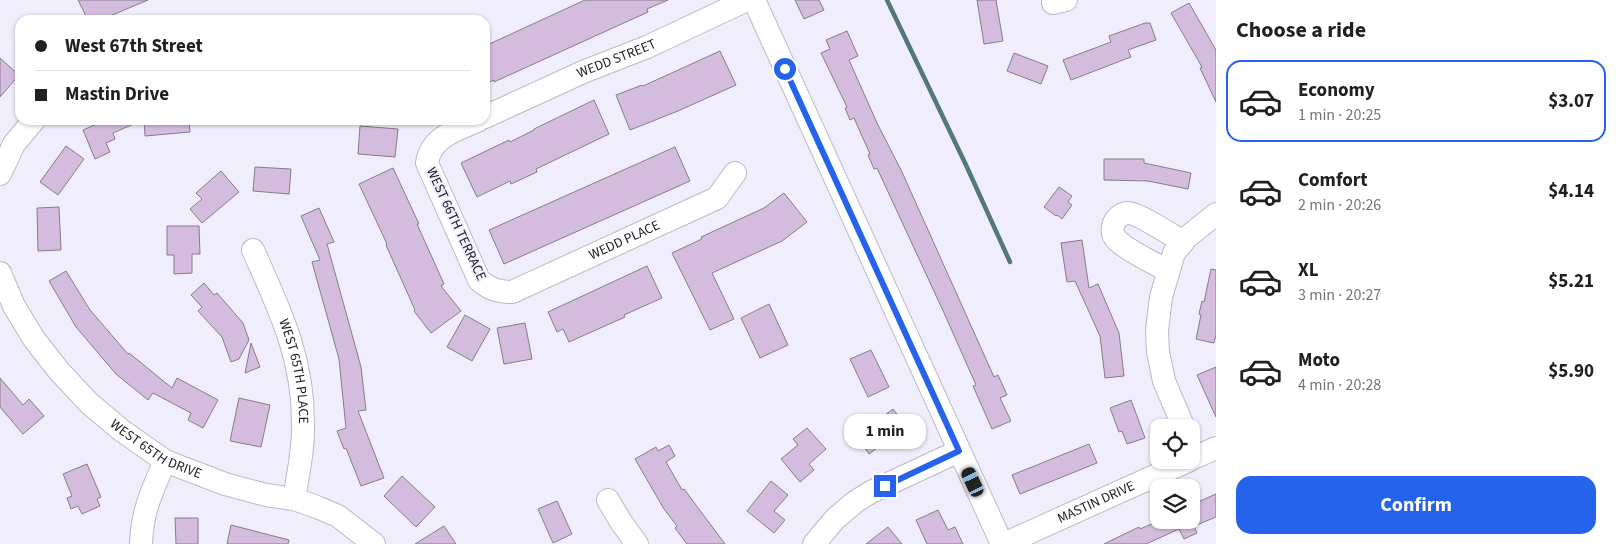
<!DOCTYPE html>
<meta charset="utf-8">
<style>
body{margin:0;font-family:"Source Sans 3",sans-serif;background:#f6f6f6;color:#202124;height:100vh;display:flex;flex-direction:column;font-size:19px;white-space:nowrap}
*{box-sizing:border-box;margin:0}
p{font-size:16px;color:#757577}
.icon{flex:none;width:28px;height:28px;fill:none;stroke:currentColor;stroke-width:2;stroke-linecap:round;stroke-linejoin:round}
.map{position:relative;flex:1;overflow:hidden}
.sheet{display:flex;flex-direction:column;background:#fff;width:400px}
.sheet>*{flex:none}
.top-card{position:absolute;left:15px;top:15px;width:475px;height:110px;border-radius:15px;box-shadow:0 1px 4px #0004;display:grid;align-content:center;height:110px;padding:0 20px;background:#fff}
.buttons{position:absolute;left:1150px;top:419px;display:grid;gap:10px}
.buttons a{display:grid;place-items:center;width:50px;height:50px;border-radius:10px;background:#fff;box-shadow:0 1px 4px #0004;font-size:25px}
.end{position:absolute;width:22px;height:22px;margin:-11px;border:6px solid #2563eb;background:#fff;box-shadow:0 0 0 2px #fff}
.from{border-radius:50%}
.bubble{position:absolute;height:35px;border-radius:15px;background:#fff;box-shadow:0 1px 4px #0004;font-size:16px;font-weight:700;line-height:35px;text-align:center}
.car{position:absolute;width:15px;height:30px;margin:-15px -8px;border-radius:6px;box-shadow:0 0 4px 1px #0007;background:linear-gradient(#222 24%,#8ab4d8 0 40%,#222 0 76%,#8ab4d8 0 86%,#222 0)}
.top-card b{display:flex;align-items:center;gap:18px;height:48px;font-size:19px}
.top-card b+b{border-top:1px solid #e0e0e0}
.top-card i{width:12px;height:12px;background:#202124}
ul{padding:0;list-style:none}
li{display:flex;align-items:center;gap:15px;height:82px;margin:0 10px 8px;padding:0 10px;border:2px solid transparent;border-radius:15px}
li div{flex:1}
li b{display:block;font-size:19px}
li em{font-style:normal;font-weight:700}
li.selected{border-color:#2563eb}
li>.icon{width:45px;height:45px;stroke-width:1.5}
h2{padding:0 20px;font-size:22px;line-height:60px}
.action{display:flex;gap:10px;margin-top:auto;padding:10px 20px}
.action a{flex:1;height:58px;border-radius:15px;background:#2563eb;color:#fff;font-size:20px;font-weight:700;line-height:58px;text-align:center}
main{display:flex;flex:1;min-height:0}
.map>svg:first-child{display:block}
</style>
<main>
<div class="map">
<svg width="1216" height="544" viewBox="0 0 1216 544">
<rect width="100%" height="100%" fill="#f0edfc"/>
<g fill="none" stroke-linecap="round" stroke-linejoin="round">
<path stroke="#53777d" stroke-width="4.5" d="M887,0L966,165L1010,262"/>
</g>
<g fill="#d4bcdf" stroke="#857d89">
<path d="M78,0H148L110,16L112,20H88Z"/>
<path d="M585,0H668L647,9L648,12L494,82V80L485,84V46Z"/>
<path d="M795,0H819L824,10L804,19Z"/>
<path d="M977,0H996L1003,41L984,44Z"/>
<path d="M1189,3L1216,50V102L1200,68L1202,67L1171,13Z"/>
<path d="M1145,23H1150L1156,40L1128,50L1131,57L1071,80L1063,60L1111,42L1109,36Z"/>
<path d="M847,31L858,56L849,60L877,123L902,172L994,377L998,375L1007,395L1000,398L1011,421L992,429L973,386L976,385L945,315L877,168L874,169L868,155L870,154L854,118L850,120L845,108L847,107L821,53L830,49L826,40Z"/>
<path d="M720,51L736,85L678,111L630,130L616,95L642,85L643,86Z"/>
<path d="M1014,53L1048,66L1041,84L1007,71Z"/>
<path d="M0,58L19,75L0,97Z"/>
<path d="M594,100L609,134L536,169L537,172L511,184L510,181L477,197L461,163L509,140L510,142L534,130V129Z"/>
<path d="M106,120H143L113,133L115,139L106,143L110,152L95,159L83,130Z"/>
<path d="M144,120H189L190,132L145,136Z"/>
<path d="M360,126L398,129L395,157L358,154Z"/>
<path d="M66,146L84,159L58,195L40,182Z"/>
<path d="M675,147L690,181L504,264L489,230Z"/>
<path d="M1104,159H1144V163L1191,173L1188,189L1148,181L1104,180Z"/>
<path d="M255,167L291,169L289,194L253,191Z"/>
<path d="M393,168L419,224H417L444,284L441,286L461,311L431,333L414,311L415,310L386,245L387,244L359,184Z"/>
<path d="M221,171L239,192L202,223L190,209L202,199L196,193Z"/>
<path d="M1059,187L1072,196L1068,202L1072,205L1062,219L1057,215L1056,216L1044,207Z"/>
<path d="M784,193L807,222L782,241L712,273L734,319L710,330L672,253L702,239L701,237L764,208Z"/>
<path d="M59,207L61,250L38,251L37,208Z"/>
<path d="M319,208L334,242L327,244L361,367L366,410L358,411L384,478L361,486L346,448L344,449L337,431L346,428L339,359L312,262L320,260L301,216Z"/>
<path d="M167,226H199L200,254H192V273L174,274V255H167Z"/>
<path d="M1082,240L1089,288L1098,284L1119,333L1124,376L1105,378L1100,336L1075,281L1067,282L1061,243Z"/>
<path d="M647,266L662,298L624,315L625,317L569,342L563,329L557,332L548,312Z"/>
<path d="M1211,269L1216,270V335L1214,343L1196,339L1201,315L1199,314L1202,301L1204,302Z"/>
<path d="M66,271L90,310L128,354L129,353L172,388L177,378L218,400L203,428L188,420L191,413L153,393L148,400L116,374L76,327L49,281Z"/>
<path d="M204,283L214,295L217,293L243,323L249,340L239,359L231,362L222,337L198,311L202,307L191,295Z"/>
<path d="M769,304L788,345L760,358L741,318Z"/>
<path d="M465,315L490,329L472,361L447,347Z"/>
<path d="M525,323L532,359L504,364L497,328Z"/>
<path d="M251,343L260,367L245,373Z"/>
<path d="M871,350L889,387L868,397L850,359Z"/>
<path d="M1216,367V417L1197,375Z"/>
<path d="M0,378L23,405L29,399L44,416L23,434L0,407Z"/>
<path d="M239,398L270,405L261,447L230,441Z"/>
<path d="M1131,400L1145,438L1127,444L1122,431L1119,432L1110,408Z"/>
<path d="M893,409L906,426L869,454L856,436Z"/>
<path d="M807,428L826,449L809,464L814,470L800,482L781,459L798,445L793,439Z"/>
<path d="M1089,444L1097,463L1020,494L1012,475Z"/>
<path d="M669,445L675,456L666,462L682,490L684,489L725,544H687L675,528L677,526L664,509L635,459L656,447L658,451Z"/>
<path d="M87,464L101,497L97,499L100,506L82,514L78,506L71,509L67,498L72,496L63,474Z"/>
<path d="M402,476L435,507L416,527L384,496Z"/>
<path d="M771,481L788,495L774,511L785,520L774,533L747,511Z"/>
<path d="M1216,494V517L1194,526L1197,533L1184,539L1179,529L1146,544H1104L1139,527L1140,529L1161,520H1191V505Z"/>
<path d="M557,501L572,534L553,543L538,509Z"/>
<path d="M938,510L948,530L955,527L963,544H927L916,520Z"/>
<path d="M175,518H198V544H176Z"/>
<path d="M231,525L289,540L288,544H227Z"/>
<path d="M444,526L456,544H415Z"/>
<path d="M888,527L902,544H866Z"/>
</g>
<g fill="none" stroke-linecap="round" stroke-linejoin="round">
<defs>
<g id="minor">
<path d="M754,0L1002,544"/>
<path d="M1053,3L1066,0"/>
<path id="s1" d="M485,117L583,72L647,47L747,0"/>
<path id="s2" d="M479,120C457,130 431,136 427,163L479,280C489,289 498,292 512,292L717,198L735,173"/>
<path d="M0,174L14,144L34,120"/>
<path id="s3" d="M253,250C279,309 303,356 303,422C304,448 298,474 294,499"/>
<path d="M1168,271C1154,263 1128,251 1118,241C1107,232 1114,214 1128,213C1138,213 1173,236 1183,242"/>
<path id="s4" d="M0,273L14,306L34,339L59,371L89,403L121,430L165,461L225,484L266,495L294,499L317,507L338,516L374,544"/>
<path d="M1184,428L1164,381L1158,352L1157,330L1161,297L1174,253L1186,238L1216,214"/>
<path d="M1191,459L1216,448"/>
<path d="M608,500L621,522L637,544"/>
<path d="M141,544C142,511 152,491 165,461"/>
<path d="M814,544L835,519L855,502L871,492L959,451"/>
<path id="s5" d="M1004,544L1190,460"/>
</g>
</defs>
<use href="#minor" stroke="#bcb9c8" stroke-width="24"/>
<use href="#minor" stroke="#fff" stroke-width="22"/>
</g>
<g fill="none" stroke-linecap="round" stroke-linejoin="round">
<path stroke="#2563eb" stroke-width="6" d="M785,69L959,451L885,486"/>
</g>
<g text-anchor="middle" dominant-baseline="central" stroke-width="4" stroke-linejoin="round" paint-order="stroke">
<g font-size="14" fill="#1c1b20" stroke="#f0edfc">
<text stroke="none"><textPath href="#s1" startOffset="144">WEDD STREET</textPath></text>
<text transform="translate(456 224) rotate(65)">WEST 66TH TERRACE</text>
<text stroke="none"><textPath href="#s2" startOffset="359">WEDD PLACE</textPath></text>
<text stroke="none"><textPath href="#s3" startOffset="129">WEST 65TH PLACE</textPath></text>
<text stroke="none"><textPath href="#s4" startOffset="241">WEST 65TH DRIVE</textPath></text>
<text stroke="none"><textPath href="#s5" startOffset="101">MASTIN DRIVE</textPath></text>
</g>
</g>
</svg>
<div class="buttons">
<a><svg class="icon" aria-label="locate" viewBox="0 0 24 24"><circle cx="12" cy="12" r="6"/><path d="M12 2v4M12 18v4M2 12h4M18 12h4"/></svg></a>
<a><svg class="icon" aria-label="layers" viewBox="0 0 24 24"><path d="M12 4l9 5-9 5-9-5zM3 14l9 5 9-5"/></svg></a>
</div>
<i class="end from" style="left:785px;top:69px"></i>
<i class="end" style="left:885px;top:486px"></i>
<div class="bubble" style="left:844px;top:414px;width:82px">1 min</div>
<i class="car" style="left:973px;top:482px;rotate:335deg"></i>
<div class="top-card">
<b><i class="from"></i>West 67th Street</b>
<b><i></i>Mastin Drive</b>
</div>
</div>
<section class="sheet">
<h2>Choose a ride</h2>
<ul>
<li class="selected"><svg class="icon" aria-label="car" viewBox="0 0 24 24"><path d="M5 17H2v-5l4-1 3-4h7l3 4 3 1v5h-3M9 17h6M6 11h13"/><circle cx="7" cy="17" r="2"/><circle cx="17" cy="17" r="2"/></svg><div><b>Economy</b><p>1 min · 20:25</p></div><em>$3.07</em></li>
<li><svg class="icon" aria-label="car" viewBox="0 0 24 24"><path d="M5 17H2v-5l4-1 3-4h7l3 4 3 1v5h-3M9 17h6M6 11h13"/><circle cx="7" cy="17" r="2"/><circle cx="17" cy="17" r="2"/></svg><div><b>Comfort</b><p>2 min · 20:26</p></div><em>$4.14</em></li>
<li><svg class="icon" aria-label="car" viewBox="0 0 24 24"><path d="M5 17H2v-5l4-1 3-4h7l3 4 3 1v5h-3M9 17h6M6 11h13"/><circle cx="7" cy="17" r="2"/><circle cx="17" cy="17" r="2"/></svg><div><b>XL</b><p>3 min · 20:27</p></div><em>$5.21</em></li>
<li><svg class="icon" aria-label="car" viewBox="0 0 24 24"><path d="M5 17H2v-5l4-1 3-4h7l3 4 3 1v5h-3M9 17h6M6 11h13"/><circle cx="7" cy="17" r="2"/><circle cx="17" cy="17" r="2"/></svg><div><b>Moto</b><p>4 min · 20:28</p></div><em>$5.90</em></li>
</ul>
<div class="action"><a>Confirm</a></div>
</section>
</main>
